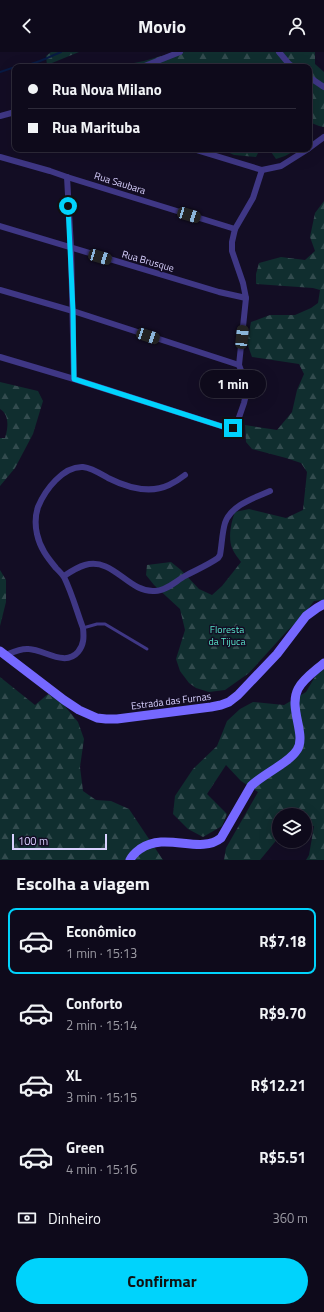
<!DOCTYPE html>
<html lang="pt">
<meta charset="utf-8">
<style>
body{margin:0;font-family:"Titillium Web",sans-serif;background:#1c1828;color:#f1f3f6;height:100vh;display:flex;flex-direction:column;font-size:15px;white-space:nowrap}
*{box-sizing:border-box;margin:0}
p{font-size:13px;color:#9b9aa3}
.icon{flex:none;width:22px;height:22px;fill:none;stroke:currentColor;stroke-width:2;stroke-linecap:round;stroke-linejoin:round}
.map{position:relative;height:808px;overflow:hidden}
.details{display:flex;flex-direction:column;background:#0e0a1b;flex:1}
.details>*{flex:none}
.top-card{position:absolute;left:12px;top:12px;width:300px;height:88px;border-radius:8px;box-shadow:0 4px 16px #0002,0 0 0 1px #2e2b3a;display:grid;align-content:center;height:88px;padding:0 16px;background:#0e0a1b}
.buttons{position:absolute;left:272px;top:756px;display:grid;gap:8px}
.buttons a{display:grid;place-items:center;width:40px;height:40px;border-radius:50%;background:#0e0a1b;box-shadow:0 4px 16px #0002,0 0 0 1px #2e2b3a;font-size:20px}
.scale{position:absolute;left:12px;bottom:10px;width:95px;box-sizing:border-box;padding-left:4px;border:2px solid #d9d1ff;border-top:0;font-size:11px;line-height:14px;white-space:nowrap;color:#d9d1ff;-webkit-text-stroke:3px #130d24;paint-order:stroke}
.end{position:absolute;width:18px;height:18px;margin:-9px;border:5px solid #00d3fc;background:#111;box-shadow:0 0 0 2px #111}
.from{border-radius:50%}
.bubble{position:absolute;height:28px;border-radius:14px;background:#0e0a1b;box-shadow:0 4px 16px #0002,0 0 0 1px #2e2b3a;font-size:13px;font-weight:700;line-height:28px;text-align:center}
.car{position:absolute;width:12px;height:24px;margin:-12px -6px;border-radius:5px;box-shadow:0 0 3px 1px #0007;background:linear-gradient(#222 24%,#8ab4d8 0 40%,#222 0 76%,#8ab4d8 0 86%,#222 0)}
.top-card b{display:flex;align-items:center;gap:14px;height:38px;font-size:15px}
.top-card b+b{border-top:1px solid #2e2b3a}
.top-card i{width:10px;height:10px;background:#f1f3f6}
ul{padding:0;list-style:none}
li{display:flex;align-items:center;gap:12px;height:66px;margin:0 8px 6px;padding:0 8px;border:2px solid transparent;border-radius:8px}
li div{flex:1}
li b{display:block;font-size:15px}
li em{font-style:normal;font-weight:700}
li.on{border-color:#00d3fc}
li>.icon{width:36px;height:36px;stroke-width:1.5}
h2{padding:0 16px;font-size:18px;line-height:48px}
.pay{display:flex;align-items:center;gap:10px;height:44px;padding:0 16px;font-size:15px}
.pay p{margin-inline-start:auto}
.cta{display:flex;gap:8px;margin-top:auto;padding:8px 16px}
.cta a{flex:1;height:46px;border-radius:24px;background:#00d3fc;color:#111;font-size:16px;font-weight:700;line-height:46px;text-align:center}
header{display:flex;justify-content:space-between;align-items:center;height:52px;padding:0 16px;background:#0e0a1b;font-size:18px;font-weight:700}
.map>svg:first-child{display:block}
</style>
<header><svg class="icon" aria-label="back" viewBox="0 0 24 24"><path d="M15 5l-7 7 7 7"/></svg>Movio<svg class="icon" aria-label="person" viewBox="0 0 24 24"><circle cx="12" cy="8" r="4"/><path d="M4 21q1-7 8-7t8 7"/></svg></header>
<div class="map">
<svg width="324" height="808" viewBox="0 0 324 808">
<defs>
<pattern id="forest-firs" width="22" height="20" patternUnits="userSpaceOnUse"><rect width="22" height="20" fill="#102e2f"/><path d="M5 1l3.5 6h-7zM16 11l3.5 6h-7z" fill="#324b4e"/></pattern>
<pattern id="park-tufts" width="24" height="20" patternUnits="userSpaceOnUse"><rect width="24" height="20" fill="#102e2f"/><path d="M3 7l-1-3M5 7V3M7 7l1-3M15 17l-1-3M17 17v-4M19 17l1-3" fill="none" stroke="#324b4e"/></pattern>
</defs>
<rect width="100%" height="100%" fill="#130d24"/>
<g fill="url(#forest-firs)">
<path d="M51,0H79L47,13L46,4Z"/>
<path d="M175,0H315V12L324,20V75L319,74L309,70V15H114L144,9Z"/>
<path d="M221,97H260L256,105L234,103Z"/>
<path d="M324,149V548L314,549L302,565L287,579L249,621L225,638L209,640L196,636L189,631L180,619L176,607L185,578L180,557L154,533L146,523L147,513L171,510L181,518L199,537L212,543L222,534L241,510C238,506 234,501 232,496C228,486 231,470 235,460L249,457L286,466L303,458L307,420L301,411L286,406L252,397L246,390L245,373L277,378L292,360L297,338L304,322L299,312L252,305L247,291L251,270L270,263H295L311,256L318,251L320,238L313,236L256,232V222L259,211L281,205L305,208L315,199L310,185L315,161Z"/>
<path d="M0,330L38,339L43,349L33,382L15,416L0,434V386H5C8,377 10,363 0,357Z"/>
<path d="M0,518L6,528V550L0,574Z"/>
<path d="M324,617V808H306L309,803L314,774L305,775V763H279V785L260,808H224L226,796L258,740L241,729L226,713L207,742L227,762L222,774L203,785L188,777L173,762L175,744L193,717L217,694L227,669L240,657L253,650L284,653L306,640L316,623Z"/>
<path d="M0,625L35,653L48,642L63,652L78,670L84,687L80,715L83,739L96,748L111,749L129,757L163,808H0Z"/>
</g>
<path fill="url(#park-tufts)" d="M269,97H298L285,104L276,107Z"/>
<g fill="none" stroke-linecap="round" stroke-linejoin="round">
<g stroke="#081a43" stroke-width="2">
<path d="M16,15C23,11 24,13 31,12C42,9 51,4 61,0"/>
<path d="M0,20L15,15"/>
</g>
<path stroke="#3f3785" stroke-width="3" d="M83,576L97,572H105L147,597"/>
<g stroke="#3f3785" stroke-width="6">
<path d="M279,0L289,12L293,15"/>
<path d="M142,15L180,0"/>
<path d="M309,25L324,35"/>
<path d="M0,64L15,60"/>
<path d="M309,96L324,85"/>
<path d="M193,97L262,118L281,114L308,97"/>
<path d="M0,105L50,119L67,125L235,177"/>
<path d="M67,125L71,196L74,327"/>
<path d="M0,174L219,240L246,246"/>
<path d="M0,238L73,259L239,313"/>
<path d="M0,305L74,327L224,375L233,376L236,374L244,351L247,338L245,329L239,313L246,246L243,231L232,199V190L235,177L253,146L262,118"/>
<path d="M64,524C70,520 78,515 85,513C114,505 128,541 155,539C166,539 176,529 185,524C196,518 208,513 218,506L220,503C222,492 222,481 225,471C231,453 254,446 270,439"/>
<path d="M6,603C13,600 21,596 29,597C45,598 65,615 78,600C84,593 84,585 83,576C77,560 72,541 64,525C62,522 59,519 56,516C47,505 40,496 37,482C35,473 35,464 38,455C45,438 63,414 83,415C92,416 101,422 108,426C126,435 150,442 169,433C175,430 180,427 185,423"/>
</g>
<g stroke="#7568ff" stroke-width="9">
<path d="M0,599L64,648L79,658L97,666L106,667H117L211,655L221,653L229,650L238,643L277,602L306,564L317,556L324,552"/>
<path d="M130,808C132,803 136,800 140,797C166,779 200,803 221,786L251,734C263,722 289,711 297,698C307,683 288,656 298,637C303,627 315,619 324,611"/>
</g>
</g>
<g fill="none" stroke-linecap="round" stroke-linejoin="round">
<path stroke="#00d3fc" stroke-width="5" d="M68,154L73,259L74,327L224,375L233,376"/>
</g>
<g text-anchor="middle" dominant-baseline="central" stroke-width="3" stroke-linejoin="round" paint-order="stroke">
<g font-size="10" fill="#d9d1ff" stroke="#130d24">
<text transform="translate(120 131) rotate(17)">Rua Saubara</text>
<text transform="translate(148 209) rotate(16)">Rua Brusque</text>
<text transform="translate(171 649) rotate(-7)">Estrada das Furnas</text>
</g>
<g font-size="10" fill="#58e3c9" stroke="#130d24">
<text x="227" y="577">Floresta<tspan x="227" dy="12">da Tijuca</tspan></text>
</g>
</g>
</svg>
<div class="buttons">
<a><svg class="icon" aria-label="layers" viewBox="0 0 24 24"><path d="M12 4l9 5-9 5-9-5zM3 14l9 5 9-5"/></svg></a>
</div>
<div class="scale">100 m</div>
<i class="end from" style="left:68px;top:154px"></i>
<i class="end" style="left:233px;top:376px"></i>
<div class="bubble" style="left:200px;top:318px;width:66px">1 min</div>
<i class="car" style="left:189px;top:163px;rotate:107deg"></i>
<i class="car" style="left:100px;top:205px;rotate:107deg"></i>
<i class="car" style="left:148px;top:284px;rotate:108deg"></i>
<i class="car" style="left:242px;top:285px;rotate:6deg"></i>
<div class="top-card">
<b><i class="from"></i>Rua Nova Milano</b>
<b><i></i>Rua Marituba</b>
</div>
</div>
<section class="details">
<h2>Escolha a viagem</h2>
<ul>
<li class="on"><svg class="icon" aria-label="car" viewBox="0 0 24 24"><path d="M5 17H2v-5l4-1 3-4h7l3 4 3 1v5h-3M9 17h6M6 11h13"/><circle cx="7" cy="17" r="2"/><circle cx="17" cy="17" r="2"/></svg><div><b>Econômico</b><p>1 min · 15:13</p></div><em>R$7.18</em></li>
<li><svg class="icon" aria-label="car" viewBox="0 0 24 24"><path d="M5 17H2v-5l4-1 3-4h7l3 4 3 1v5h-3M9 17h6M6 11h13"/><circle cx="7" cy="17" r="2"/><circle cx="17" cy="17" r="2"/></svg><div><b>Conforto</b><p>2 min · 15:14</p></div><em>R$9.70</em></li>
<li><svg class="icon" aria-label="car" viewBox="0 0 24 24"><path d="M5 17H2v-5l4-1 3-4h7l3 4 3 1v5h-3M9 17h6M6 11h13"/><circle cx="7" cy="17" r="2"/><circle cx="17" cy="17" r="2"/></svg><div><b>XL</b><p>3 min · 15:15</p></div><em>R$12.21</em></li>
<li><svg class="icon" aria-label="car" viewBox="0 0 24 24"><path d="M5 17H2v-5l4-1 3-4h7l3 4 3 1v5h-3M9 17h6M6 11h13"/><circle cx="7" cy="17" r="2"/><circle cx="17" cy="17" r="2"/></svg><div><b>Green</b><p>4 min · 15:16</p></div><em>R$5.51</em></li>
</ul>
<div class="pay"><svg class="icon" aria-label="cash" viewBox="0 0 24 24"><path d="M3 7h18v10H3z"/><circle cx="12" cy="12" r="2"/></svg>Dinheiro<p>360 m</p></div>
<div class="cta"><a>Confirmar</a></div>
</section>
